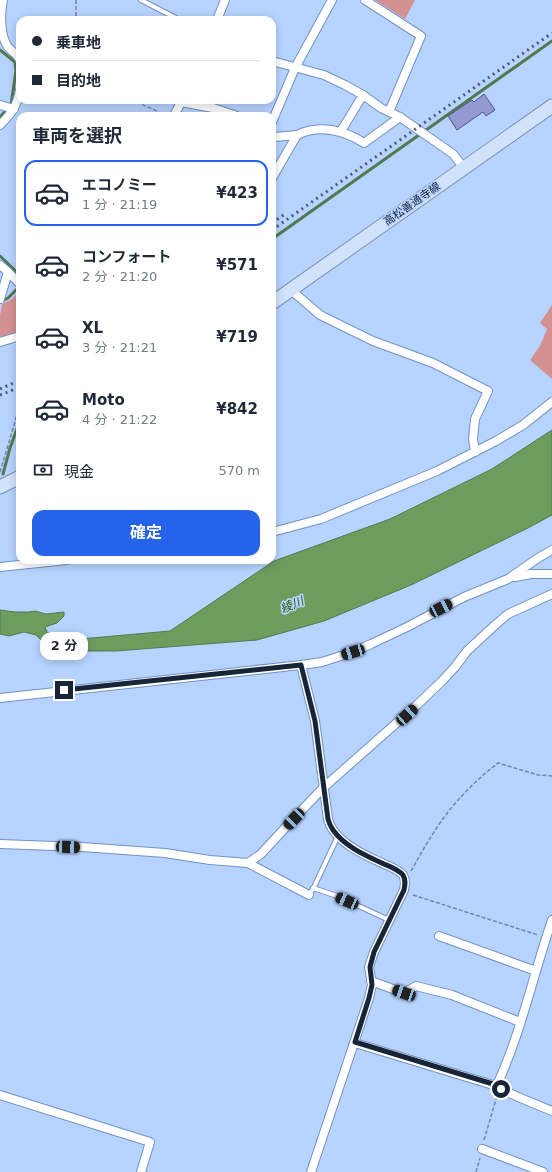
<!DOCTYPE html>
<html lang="ja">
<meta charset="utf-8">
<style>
body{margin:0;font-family:"DejaVu Sans","Noto Sans JP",sans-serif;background:#f2f2f3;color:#1f2937;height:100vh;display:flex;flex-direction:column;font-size:15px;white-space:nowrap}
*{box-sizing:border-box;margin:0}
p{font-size:13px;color:#747a83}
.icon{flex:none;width:22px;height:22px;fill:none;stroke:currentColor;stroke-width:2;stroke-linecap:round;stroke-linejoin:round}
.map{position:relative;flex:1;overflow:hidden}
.details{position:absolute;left:16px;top:112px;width:260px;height:452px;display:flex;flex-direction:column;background:#fff;border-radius:12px;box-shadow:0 2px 10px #0003}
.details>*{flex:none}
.banner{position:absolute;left:16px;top:16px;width:260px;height:88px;border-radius:12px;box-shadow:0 2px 10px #0003;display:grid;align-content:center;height:88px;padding:0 16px;background:#fff}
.end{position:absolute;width:18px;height:18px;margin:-9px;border:5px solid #182539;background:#fff;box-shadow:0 0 0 2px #fff}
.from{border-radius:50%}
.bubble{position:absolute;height:28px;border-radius:12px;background:#fff;box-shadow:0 2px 10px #0003;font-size:13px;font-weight:700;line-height:28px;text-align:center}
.car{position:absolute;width:12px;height:24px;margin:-12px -6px;border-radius:5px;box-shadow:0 0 3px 1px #0007;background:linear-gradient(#222 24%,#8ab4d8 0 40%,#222 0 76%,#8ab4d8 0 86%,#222 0)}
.banner b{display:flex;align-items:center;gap:14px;height:38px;font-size:15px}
.banner b+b{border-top:1px solid #e0e1e3}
.banner i{width:10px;height:10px;background:#1f2937}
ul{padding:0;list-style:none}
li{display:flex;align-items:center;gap:12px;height:66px;margin:0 8px 6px;padding:0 8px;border:2px solid transparent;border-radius:12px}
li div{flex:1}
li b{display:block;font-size:15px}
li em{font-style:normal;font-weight:700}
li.selected{border-color:#2563eb}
li>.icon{width:36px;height:36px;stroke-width:1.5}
h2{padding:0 16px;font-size:18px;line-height:48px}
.pay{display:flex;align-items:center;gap:10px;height:44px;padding:0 16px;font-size:15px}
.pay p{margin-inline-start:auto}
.action{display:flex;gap:8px;margin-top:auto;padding:8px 16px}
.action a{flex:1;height:46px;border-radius:12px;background:#2563eb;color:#fff;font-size:16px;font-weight:700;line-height:46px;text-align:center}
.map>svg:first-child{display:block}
</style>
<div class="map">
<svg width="552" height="1172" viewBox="0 0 552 1172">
<rect width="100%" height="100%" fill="#b7d3ff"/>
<g fill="#d39091">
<path d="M375,0H415L405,19Z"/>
<path d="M20,291V334L16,335L0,337V315L2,304L12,299Z"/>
<path d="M552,305V379L530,360L540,346L547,329L540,323Z"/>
</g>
<path fill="#6c9d5d" stroke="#537952" d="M552,430V515L528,528L411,585L324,621L257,640L116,651H63L44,643L36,635L24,632L9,636L0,634V610L15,612H29L35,611L46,614L64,612V616L57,623L45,627L47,632L69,640L170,631L274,561L390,519L492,469Z"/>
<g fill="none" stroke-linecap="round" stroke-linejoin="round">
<g stroke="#537952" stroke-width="3">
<path d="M0,50L15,62L16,71L11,105L0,117"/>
<path d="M272,239L552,41"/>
<path d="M0,256L20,275"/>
<path d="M2,301L8,298L20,286"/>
<path d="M3,474L10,448L18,426L20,409"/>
</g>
</g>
<path fill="#9299d3" stroke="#4f5488" d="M484,94L495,110L486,116L483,112L457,130L448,116L472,100L474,102Z"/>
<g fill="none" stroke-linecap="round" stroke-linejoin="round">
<defs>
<g id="service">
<path d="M141,0L180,20"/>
<path d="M313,888L337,896L389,920"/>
<path d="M309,895L314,887L338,836"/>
</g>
<g id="minor">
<path d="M3,0C0,13 0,36 8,47C12,52 18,54 20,61"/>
<path d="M365,0L421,36L389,112"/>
<path d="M217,20L225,0"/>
<path d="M272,61L324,75L345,85L363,95L381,108L400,117L453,154L464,168"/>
<path d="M181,102L213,108L237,116"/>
<path d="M0,105L14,109"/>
<path d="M174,116L182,100"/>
<path d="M272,122L295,68L332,0"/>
<path d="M0,125C12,113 17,106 20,90"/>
<path d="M341,131L363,95"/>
<path d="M272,138L275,137L297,135"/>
<path d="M272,178L297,135C319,124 344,130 364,143L400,117"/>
<path d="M0,265L8,272L0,299"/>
<path d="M8,272L20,284"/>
<path d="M291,290L320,315L373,341L433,363L488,391L475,419L473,439L475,452"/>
<path d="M0,342L20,336"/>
<path d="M272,532L321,519L437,471L496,441L523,425L552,402"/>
<path d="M0,567L67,560"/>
<path d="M515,577L531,574H552"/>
<path d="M301,665L315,721L328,819C329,823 331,827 333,830C345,847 367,856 384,864C391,867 399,870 403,875C406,880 405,885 404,890L374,952L369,967L372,985L369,998L311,1172"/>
<path d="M0,698L301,665L322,662L353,652L371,644L407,627L464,597L508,579L538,558L552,550"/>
<path d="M0,844L82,847L165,853L210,860L248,863L309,895"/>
<path d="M248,863L261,854L284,829L323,788L418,704L442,681L455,667L467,651L494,626L508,614L552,594"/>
<path d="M439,936L536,971"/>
<path d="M371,981L404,993L416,986L452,995L520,1022"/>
<path d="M355,1043L493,1085L518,1097L552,1111"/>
<path d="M496,1087C521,1034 533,975 552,920"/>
<path d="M0,1095L150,1142L141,1172"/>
<path d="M482,1149L543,1172"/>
</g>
<g id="primary">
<path d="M272,303L552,106"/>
<path d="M0,487L20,477"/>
</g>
</defs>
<use href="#service" stroke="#7192c5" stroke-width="6"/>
<use href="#minor" stroke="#7192c5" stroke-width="10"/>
<use href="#primary" stroke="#7c93b6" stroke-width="15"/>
<g stroke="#7287a9" stroke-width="1.5" stroke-dasharray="4 2" stroke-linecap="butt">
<path d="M76,0V16L78,20"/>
<path d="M131,100L155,110L164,116"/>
<path d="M0,472L15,422L20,397"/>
<path d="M411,871C420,855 429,839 440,823C456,800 476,780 498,763L538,775L552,776"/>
<path d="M413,895L538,935"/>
<path d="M484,1140L497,1096"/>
<path d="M476,1172L480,1158"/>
</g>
<use href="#service" stroke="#fff" stroke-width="4"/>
<use href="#minor" stroke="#fff" stroke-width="8"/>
<use href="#primary" stroke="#d1e2fb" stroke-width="13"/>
<g stroke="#4b5d79" stroke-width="3" stroke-dasharray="2 4" stroke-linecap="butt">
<path d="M272,223L285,214"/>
<path d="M272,230L552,33"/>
<path d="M0,389L20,380"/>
<path d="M0,395L20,387"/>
</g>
</g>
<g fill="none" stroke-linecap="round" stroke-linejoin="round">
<path stroke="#182539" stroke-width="5" d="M64,690L301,665L315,721L328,819C329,823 331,827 333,830C345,847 367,856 384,864C391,867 399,870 403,875C406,880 405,885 404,890L374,952L370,967L372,985L369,998L355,1042L493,1084L501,1089"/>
</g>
<g text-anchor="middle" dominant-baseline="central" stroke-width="3" stroke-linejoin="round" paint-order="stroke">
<g font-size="11" fill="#182539" stroke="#b7d3ff">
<text transform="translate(412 204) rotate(-35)">高松善通寺線</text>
</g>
<g font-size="12" font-style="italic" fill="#256508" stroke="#b7d3ff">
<text transform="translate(292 605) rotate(-23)">綾川</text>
</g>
</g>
</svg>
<i class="end from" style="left:501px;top:1089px"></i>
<i class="end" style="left:64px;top:690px"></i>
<div class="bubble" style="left:40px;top:632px;width:48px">2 分</div>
<i class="car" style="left:441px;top:608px;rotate:63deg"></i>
<i class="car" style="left:353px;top:652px;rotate:254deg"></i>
<i class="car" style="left:407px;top:715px;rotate:48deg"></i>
<i class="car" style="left:294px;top:819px;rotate:224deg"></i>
<i class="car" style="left:68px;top:847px;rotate:92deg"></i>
<i class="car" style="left:347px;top:901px;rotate:293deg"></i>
<i class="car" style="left:404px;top:993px;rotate:289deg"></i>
<div class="banner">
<b><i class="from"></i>乗車地</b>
<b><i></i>目的地</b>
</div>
<section class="details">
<h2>車両を選択</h2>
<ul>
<li class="selected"><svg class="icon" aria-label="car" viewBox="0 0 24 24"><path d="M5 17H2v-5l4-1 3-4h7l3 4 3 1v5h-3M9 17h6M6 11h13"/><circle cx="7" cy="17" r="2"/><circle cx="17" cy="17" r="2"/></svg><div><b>エコノミー</b><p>1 分 · 21:19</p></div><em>¥423</em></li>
<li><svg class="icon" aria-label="car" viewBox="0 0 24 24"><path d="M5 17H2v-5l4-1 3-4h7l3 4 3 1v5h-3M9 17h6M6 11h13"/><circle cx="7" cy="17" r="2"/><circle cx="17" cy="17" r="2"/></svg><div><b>コンフォート</b><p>2 分 · 21:20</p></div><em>¥571</em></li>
<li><svg class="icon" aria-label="car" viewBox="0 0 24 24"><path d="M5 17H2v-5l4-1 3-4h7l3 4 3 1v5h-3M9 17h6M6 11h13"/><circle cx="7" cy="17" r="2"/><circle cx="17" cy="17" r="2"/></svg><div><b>XL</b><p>3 分 · 21:21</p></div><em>¥719</em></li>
<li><svg class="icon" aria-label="car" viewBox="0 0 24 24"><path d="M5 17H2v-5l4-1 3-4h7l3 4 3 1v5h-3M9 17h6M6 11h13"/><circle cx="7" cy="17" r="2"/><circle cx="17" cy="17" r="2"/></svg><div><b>Moto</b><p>4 分 · 21:22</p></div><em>¥842</em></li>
</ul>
<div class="pay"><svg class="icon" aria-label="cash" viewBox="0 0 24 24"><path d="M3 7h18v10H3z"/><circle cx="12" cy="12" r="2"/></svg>現金<p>570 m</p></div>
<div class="action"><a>確定</a></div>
</section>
</div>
